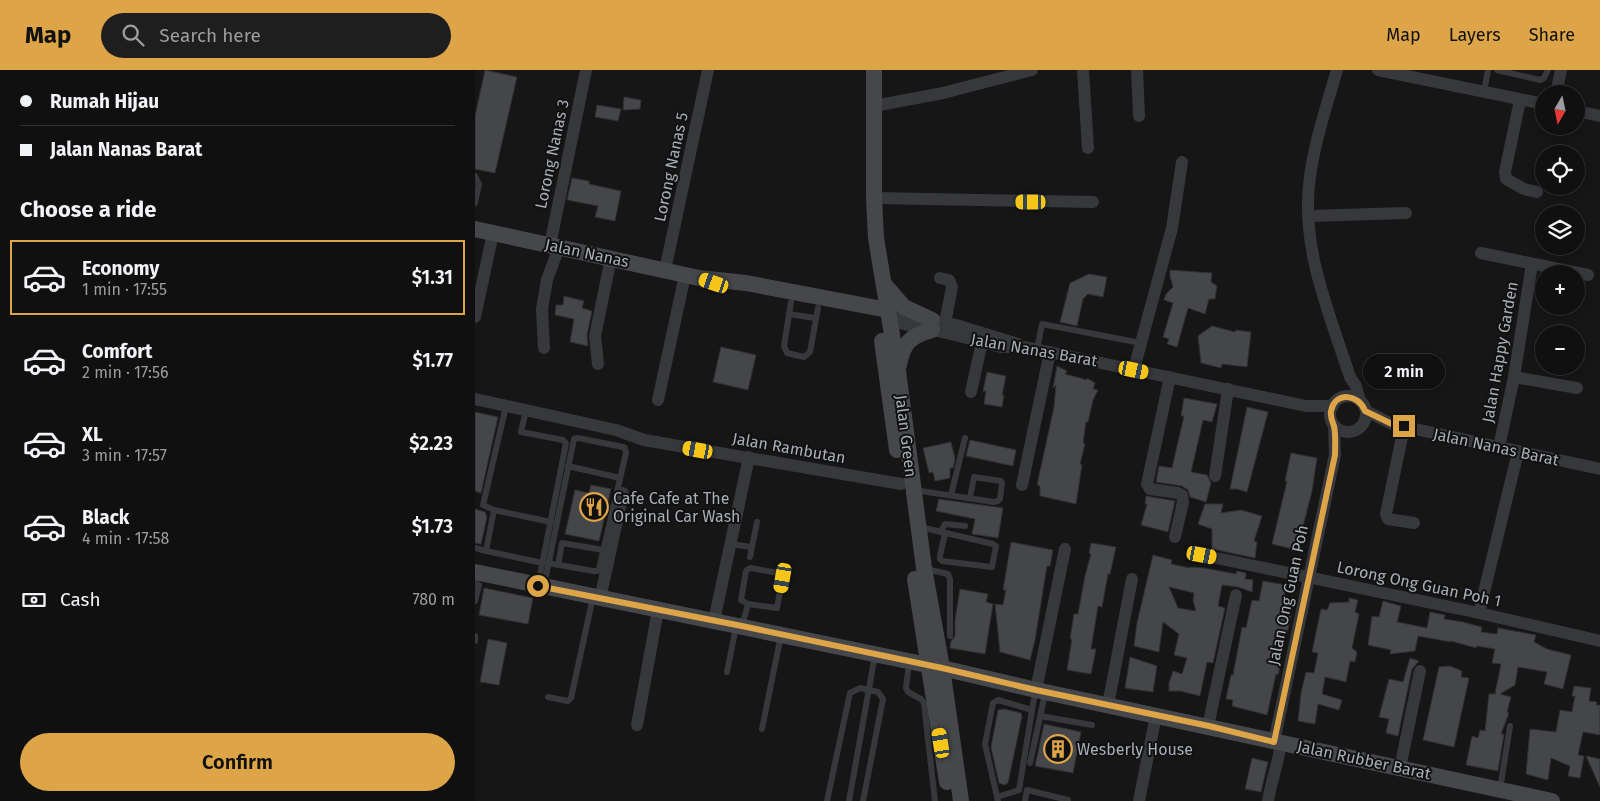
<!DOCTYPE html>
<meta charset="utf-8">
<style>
body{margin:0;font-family:"Fira Sans",sans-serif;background:#1e1e1f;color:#f1f3f6;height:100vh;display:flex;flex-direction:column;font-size:19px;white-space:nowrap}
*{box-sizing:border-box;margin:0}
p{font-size:16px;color:#9c9d9f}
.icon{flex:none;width:28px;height:28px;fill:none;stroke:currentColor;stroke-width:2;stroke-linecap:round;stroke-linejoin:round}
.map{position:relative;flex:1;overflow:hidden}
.panel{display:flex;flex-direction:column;background:#101011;width:475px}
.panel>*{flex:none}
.guide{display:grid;align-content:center;height:110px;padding:0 20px;background:#101011}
.needle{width:32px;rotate:189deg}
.controls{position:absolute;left:1060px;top:15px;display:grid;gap:10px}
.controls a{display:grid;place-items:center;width:50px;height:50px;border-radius:50%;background:#101011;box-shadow:0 2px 8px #0003,0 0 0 1px #303031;font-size:25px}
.end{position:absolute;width:22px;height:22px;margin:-11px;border:6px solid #dda448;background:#111;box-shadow:0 0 0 2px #111}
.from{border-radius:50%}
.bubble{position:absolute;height:35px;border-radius:18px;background:#101011;box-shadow:0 2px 8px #0003,0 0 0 1px #303031;font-size:16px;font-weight:600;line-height:35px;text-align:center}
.car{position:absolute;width:15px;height:30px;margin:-15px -8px;border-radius:6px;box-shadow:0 0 4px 1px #0007;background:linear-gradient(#f5c518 24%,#345 0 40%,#f5c518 0 76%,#345 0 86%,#f5c518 0)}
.guide b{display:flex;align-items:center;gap:18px;height:48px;font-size:19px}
.guide b+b{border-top:1px solid #303031}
.guide i{width:12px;height:12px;background:#f1f3f6}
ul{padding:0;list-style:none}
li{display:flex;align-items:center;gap:15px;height:75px;margin:0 10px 8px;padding:0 10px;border:2px solid transparent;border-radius:0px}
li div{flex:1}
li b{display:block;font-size:19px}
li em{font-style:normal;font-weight:600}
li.selected{border-color:#dda448}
li>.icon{width:45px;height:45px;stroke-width:1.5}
h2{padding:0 20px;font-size:22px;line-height:60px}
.pay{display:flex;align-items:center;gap:12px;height:55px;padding:0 20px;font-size:19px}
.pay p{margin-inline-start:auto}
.cta{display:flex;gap:10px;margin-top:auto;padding:10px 20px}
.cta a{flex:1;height:58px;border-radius:30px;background:#dda448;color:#111;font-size:20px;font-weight:600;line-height:58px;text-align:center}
header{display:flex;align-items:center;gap:30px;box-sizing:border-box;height:70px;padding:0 25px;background:#dda448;color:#111}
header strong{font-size:24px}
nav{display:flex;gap:28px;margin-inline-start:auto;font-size:18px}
.search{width:350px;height:45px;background:#1e1e1f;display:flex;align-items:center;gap:12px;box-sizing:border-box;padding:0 18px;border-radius:28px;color:#9c9d9f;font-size:19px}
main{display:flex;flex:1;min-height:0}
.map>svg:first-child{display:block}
</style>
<header>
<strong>Map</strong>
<div class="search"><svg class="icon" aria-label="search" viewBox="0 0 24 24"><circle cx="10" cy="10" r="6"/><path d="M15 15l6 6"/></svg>Search here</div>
<nav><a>Map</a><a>Layers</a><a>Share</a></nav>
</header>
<main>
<section class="panel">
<div class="guide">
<b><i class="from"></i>Rumah Hijau</b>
<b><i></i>Jalan Nanas Barat</b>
</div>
<h2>Choose a ride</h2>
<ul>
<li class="selected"><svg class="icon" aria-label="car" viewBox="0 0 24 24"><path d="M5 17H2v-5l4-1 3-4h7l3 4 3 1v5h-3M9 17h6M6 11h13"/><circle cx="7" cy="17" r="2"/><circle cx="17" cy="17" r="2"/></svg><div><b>Economy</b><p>1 min · 17:55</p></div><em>$1.31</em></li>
<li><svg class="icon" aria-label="car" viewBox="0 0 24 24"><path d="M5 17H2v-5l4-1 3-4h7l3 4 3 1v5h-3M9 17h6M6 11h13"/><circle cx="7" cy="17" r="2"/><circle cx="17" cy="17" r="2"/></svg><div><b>Comfort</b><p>2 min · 17:56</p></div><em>$1.77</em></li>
<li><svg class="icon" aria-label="car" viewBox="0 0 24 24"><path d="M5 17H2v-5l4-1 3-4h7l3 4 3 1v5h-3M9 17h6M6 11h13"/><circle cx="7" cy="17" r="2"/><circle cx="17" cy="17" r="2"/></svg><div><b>XL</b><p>3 min · 17:57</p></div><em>$2.23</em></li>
<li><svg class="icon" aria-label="car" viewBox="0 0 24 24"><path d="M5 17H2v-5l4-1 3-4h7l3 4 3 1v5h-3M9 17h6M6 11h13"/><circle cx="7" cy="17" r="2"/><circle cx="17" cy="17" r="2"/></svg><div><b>Black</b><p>4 min · 17:58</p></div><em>$1.73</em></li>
</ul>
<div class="pay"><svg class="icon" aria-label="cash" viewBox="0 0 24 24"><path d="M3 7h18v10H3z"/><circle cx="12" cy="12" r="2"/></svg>Cash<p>780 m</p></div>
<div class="cta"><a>Confirm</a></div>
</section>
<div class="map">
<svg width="1125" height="731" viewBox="0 0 1125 731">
<rect width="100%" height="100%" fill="#161617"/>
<g fill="#45464a" stroke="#303033" fill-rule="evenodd">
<path d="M10,0L42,7L20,103L0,99V46Z"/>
<path d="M149,27L166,30L165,39L148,40Z"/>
<path d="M122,35L146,39L143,51L120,47Z"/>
<path d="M97,108L114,111V114L146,121L140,151L120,147L123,136L92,130Z"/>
<path d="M695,200L737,203L736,212L742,216L740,229H734L730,244L713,238L702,277L692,274L694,269L688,267L698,233L689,230L691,224L698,217L695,206Z"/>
<path d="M614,204L632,207L628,227L613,224L608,229L602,256L585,252L595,213Z"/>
<path d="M89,226L109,231L107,238L117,241L112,265L113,276L95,272L99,249L80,245L81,235H88Z"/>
<path d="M737,256L760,262L761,260L776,262L772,297L747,294L746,298L726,293L723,266Z"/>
<path d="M246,277L281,285L273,320L238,312Z"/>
<path d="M582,296L592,301L590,304L612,310V308L620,313L618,319L623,320L618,330L613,352H611L608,373L610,374L605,394L607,395L601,434L565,426V416L562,415L579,337L581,315L578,318Z"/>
<path d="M512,302L531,306L527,325H529L527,337L509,334L511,321H508Z"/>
<path d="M709,328L742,334L737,352L728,350L716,402L732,405L736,413L731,432L715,427L713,420L707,416L681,412L684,396L697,398L709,346H706Z"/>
<path d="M772,337L793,342L772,422L762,419H755Z"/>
<path d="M0,342L23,347L6,423L0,421Z"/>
<path d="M495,370L541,380L538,396L491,386Z"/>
<path d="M476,372L480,389L478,398H475V408L460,411L458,402L454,403L448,378Z"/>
<path d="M816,383L842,388L837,421L822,480L797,474L812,411H810Z"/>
<path d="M116,415L136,419L124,471L90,464L100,420L114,423Z"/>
<path d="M671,426L700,431L693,462L666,455L672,434H670Z"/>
<path d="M464,429L528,438L523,468L497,464L500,449L461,441Z"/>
<path d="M730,434H748L746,443L766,440L787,446L779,471L782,472L780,488L737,479V459L723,454Z"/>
<path d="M0,439L10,442L12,447L6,474L0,473Z"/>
<path d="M536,472L578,480L575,496H572L560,570L555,590L525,582L520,534L528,535L531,520H528Z"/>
<path d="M616,473L641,477L635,504H633L627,537L623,536L616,579H621L616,604L592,600L597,569H595L599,544H603L610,506L616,484L614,483Z"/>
<path d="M678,485L697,490L696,494L715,498V497L729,498L761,504L762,501L771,503L770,509L778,510L777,522L763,517L747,515L743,536L750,538L738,593L732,592L725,626L705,621H694V613L698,601L707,604L712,588L699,585L704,564L688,552L684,582L659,576L662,553ZM694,517L719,523L718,530L721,541L703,538Z"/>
<path d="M788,511L811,515L809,529L819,531L812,564H811L808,574H806L802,595L805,596L803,605L801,604L792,645L757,636L758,630L751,629L756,605H758L767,557L771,558L777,530L784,531Z"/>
<path d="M9,518L58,528L53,554L4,545Z"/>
<path d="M485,519L513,524L511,532L518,534L510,584L475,578L476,571L480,566V550Z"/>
<path d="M874,528L883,530L880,542L884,544L877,578L882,582L880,592L875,591L871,612L850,607L847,624L867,630L864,640L843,634L840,654L823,651L826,623L831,602L839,603L843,583L837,582L846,539L852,540L855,533L874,532Z"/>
<path d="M908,531L926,536L922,552L952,558L955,542L970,545L969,549L988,552L1007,557L1006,562L1022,564L1023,558L1061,565L1059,572L1072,579L1096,585L1088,619L1069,614L1072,602L1043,597L1040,615L1025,624L1036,627L1032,642L1034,643L1026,664H1029L1023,701L991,695L997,666L1003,668L1005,660L1010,661L1014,624H1020L1026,594L1017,593L1020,579L1002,576L1001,578L976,571V572L943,566L940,581L915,584L916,580L893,575L897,546L904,547Z"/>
<path d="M13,569L32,573L24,615L5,612Z"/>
<path d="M655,587L682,596L678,622L650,618Z"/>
<path d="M935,588L944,591L937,599L923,666L911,663L914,649L904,647L914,609L928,612Z"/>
<path d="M975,596L987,601L986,607L994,608L979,677L948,670L964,597Z"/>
<path d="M1099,616L1116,618L1114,631L1122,632L1121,635H1125V665L1108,662L1103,685L1109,686L1105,708L1093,706L1095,696L1076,688L1073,710L1051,704L1055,659L1081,662L1085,640L1097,642L1100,626H1097Z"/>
<path d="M529,639L546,643L547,646L533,713L529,715L524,713L516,677L523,640Z"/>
<path d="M569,654L606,662L598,703L560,696Z"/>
<path d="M1111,686L1125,689V717Z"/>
<path d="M777,688L793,692L786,722L770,719Z"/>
</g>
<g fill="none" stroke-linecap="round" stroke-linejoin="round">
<g stroke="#37383c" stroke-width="6">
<path d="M1022,0L1065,10L1069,8L1073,0"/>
<path d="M1009,22L1013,0"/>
<path d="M0,106L4,114L0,133"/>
<path d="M316,232L309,276L312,283L329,287L335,282L343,238"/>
<path d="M314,244L340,248"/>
<path d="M562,279L567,254L666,273"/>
<path d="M51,340L46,362L88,370L91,373L63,515"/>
<path d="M93,396L145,408"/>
<path d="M439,420L519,432L523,431L525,429L527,413L526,411L499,407L495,428"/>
<path d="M476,425L490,368"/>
<path d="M19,440L76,452"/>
<path d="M445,457L518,474L521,476L517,497L467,491L465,489V486L470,463"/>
<path d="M466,461L470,454L490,456"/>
<path d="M255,474L276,477"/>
<path d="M0,478L11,481L19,440L8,435L31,336"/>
<path d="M11,481L68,493"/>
<path d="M275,487L282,452"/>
<path d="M83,495L87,473L128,480"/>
<path d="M276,498L308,504L302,538L273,534L266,530L271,501L273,499Z"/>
<path d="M451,499L473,504L475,509V566"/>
<path d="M0,513L4,515L0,531"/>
<path d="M69,516L99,369L103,368L148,377L150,378L151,383L124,499L122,501H118L73,493"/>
<path d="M267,556L273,534"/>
<path d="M0,566V571"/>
<path d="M434,593L431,618L433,622L446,629L449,633L460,731"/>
<path d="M252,602L261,557"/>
<path d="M73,627L93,631L96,628L118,527"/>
<path d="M565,646L617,655"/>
<path d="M287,659L306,565"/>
<path d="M555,693L570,624"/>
<path d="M1025,719L1035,656"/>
<path d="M522,727L544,720L560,622"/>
<path d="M352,731L375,623L385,618L403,622L408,629L388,731"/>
<path d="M374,731L400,585"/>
<path d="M523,731L510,674L518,633L523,630L557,640"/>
<path d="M550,731L552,720L593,730V731"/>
</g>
<g stroke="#37383c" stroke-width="12">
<path d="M608,0L613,78"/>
<path d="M662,0L664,46"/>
<path d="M862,0C851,38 838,76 834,115C827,181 855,245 875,307L881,316L885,331"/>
<path d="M903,0L1069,34"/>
<path d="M1081,24L1086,0"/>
<path d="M1045,30L1030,102L1031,109L1049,119L1062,122"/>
<path d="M399,36L468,23L557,0"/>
<path d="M1101,41L1125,46"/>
<path d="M399,128L618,132"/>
<path d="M834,146L931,143"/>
<path d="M75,175L111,0"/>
<path d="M1006,183L1113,205"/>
<path d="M190,200L233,0"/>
<path d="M465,208L474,210L477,217L470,253"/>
<path d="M413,240L481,255L543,274"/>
<path d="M0,247L18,163"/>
<path d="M414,251L476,264L526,277H550L831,336H858"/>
<path d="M69,278L67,239L72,210L84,177"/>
<path d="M123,294L120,266L136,188"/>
<path d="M659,299L697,158L707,92"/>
<path d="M695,307L672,414L675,419L703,423L707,425L708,432L700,467"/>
<path d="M1039,307L1102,318"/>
<path d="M496,322L507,272"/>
<circle cx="873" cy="344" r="18"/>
<path d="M0,329L141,360L169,370L426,414"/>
<path d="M183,330L210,205"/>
<path d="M891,341L917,354L1125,399"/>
<path d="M929,357L911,444L913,449L939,453"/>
<path d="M1024,377L1039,307L1057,194"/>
<path d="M740,406L753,319"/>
<path d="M547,415L575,282"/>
<path d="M727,485L1004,543L1125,571"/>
<path d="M125,529L148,423"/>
<path d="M1004,543L1043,382"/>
<path d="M239,551L274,387"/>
<path d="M561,620L590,479"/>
<path d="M633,635L657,509"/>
<path d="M162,655L183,540"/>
<path d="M733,656L761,525"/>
<path d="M799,672L860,385L859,355"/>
<path d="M925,698L945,601"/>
<path d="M664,731L681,645"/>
<path d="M793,731C796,711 804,692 806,672"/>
</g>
<g stroke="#45474b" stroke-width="16">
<path d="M399,0V128L401,168L423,301L449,498L467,598L486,731"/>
<path d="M0,159L224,208L271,213L413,240"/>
<path d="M409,214L429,237L457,250"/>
<path d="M407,271L422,380"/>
<path d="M424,295C428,273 435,266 457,260"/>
<path d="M0,502L467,598L561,620L1077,731"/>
<path d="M440,509L472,712"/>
</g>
</g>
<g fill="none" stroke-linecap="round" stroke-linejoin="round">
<path stroke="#dda448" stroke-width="6" d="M63,516L267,556L467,598L561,620L734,656L799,672L860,385C860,376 861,365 859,356C857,351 855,347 856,341C860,321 884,324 890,341L917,354L929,356"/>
</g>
<defs>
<symbol id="restaurant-ring" viewBox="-11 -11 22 22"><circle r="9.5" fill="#111112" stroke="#dda448" stroke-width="1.5"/><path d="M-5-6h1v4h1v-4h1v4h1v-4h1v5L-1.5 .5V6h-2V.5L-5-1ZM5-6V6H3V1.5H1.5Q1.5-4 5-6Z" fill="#dda448"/></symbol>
<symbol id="building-ring" viewBox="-11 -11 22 22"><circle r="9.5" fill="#111112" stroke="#dda448" stroke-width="1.5"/><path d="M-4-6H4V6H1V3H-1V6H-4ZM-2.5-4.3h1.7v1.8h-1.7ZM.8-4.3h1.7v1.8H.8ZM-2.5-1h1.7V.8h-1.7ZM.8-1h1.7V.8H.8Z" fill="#dda448"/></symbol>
</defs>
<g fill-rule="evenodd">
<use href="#restaurant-ring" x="103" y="421" width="32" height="32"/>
<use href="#building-ring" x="567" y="663" width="32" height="32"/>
</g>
<g text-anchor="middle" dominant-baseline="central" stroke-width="4" stroke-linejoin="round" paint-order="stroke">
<g font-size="16" fill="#a9aeb6" stroke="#111112">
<text transform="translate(77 84) rotate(-78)">Lorong Nanas 3</text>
<text transform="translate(196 97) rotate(-78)">Lorong Nanas 5</text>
<text transform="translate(112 183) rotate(12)">Jalan Nanas</text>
<text transform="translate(559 280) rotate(10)">Jalan Nanas Barat</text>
<text transform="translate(1025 282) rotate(-80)">Jalan Happy Garden</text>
<text transform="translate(431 366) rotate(83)">Jalan Green</text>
<text transform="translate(1021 377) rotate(12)">Jalan Nanas Barat</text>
<text transform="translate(314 378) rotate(10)">Jalan Rambutan</text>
<text transform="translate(944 514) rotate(12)">Lorong Ong Guan Poh 1</text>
<text transform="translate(813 525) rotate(-78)">Jalan Ong Guan Poh</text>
<text transform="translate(889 690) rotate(12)">Jalan Rubber Barat</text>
</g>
<g font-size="16" fill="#a9aeb6" stroke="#111112" text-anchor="start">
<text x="138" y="428">Cafe Cafe at The<tspan x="138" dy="18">Original Car Wash</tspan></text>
<text x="602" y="679">Wesberly House</text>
</g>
</g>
</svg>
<div class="controls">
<a><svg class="needle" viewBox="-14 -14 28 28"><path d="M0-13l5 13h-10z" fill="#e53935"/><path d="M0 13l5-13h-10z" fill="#9c9d9f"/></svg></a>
<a><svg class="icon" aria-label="locate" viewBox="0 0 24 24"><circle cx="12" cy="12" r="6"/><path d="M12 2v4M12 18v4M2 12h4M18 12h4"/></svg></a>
<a><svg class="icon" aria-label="layers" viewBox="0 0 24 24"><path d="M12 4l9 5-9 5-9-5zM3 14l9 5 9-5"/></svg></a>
<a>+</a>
<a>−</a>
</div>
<i class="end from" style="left:63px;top:516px"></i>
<i class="end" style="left:929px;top:356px"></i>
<div class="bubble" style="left:888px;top:284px;width:82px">2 min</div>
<i class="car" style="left:556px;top:132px;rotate:270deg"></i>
<i class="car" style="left:239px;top:213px;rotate:289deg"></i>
<i class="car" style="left:659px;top:300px;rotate:102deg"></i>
<i class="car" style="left:223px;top:380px;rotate:280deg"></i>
<i class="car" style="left:727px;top:485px;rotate:101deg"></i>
<i class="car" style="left:308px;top:508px;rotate:190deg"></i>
<i class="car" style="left:466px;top:673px;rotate:351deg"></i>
</div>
</main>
